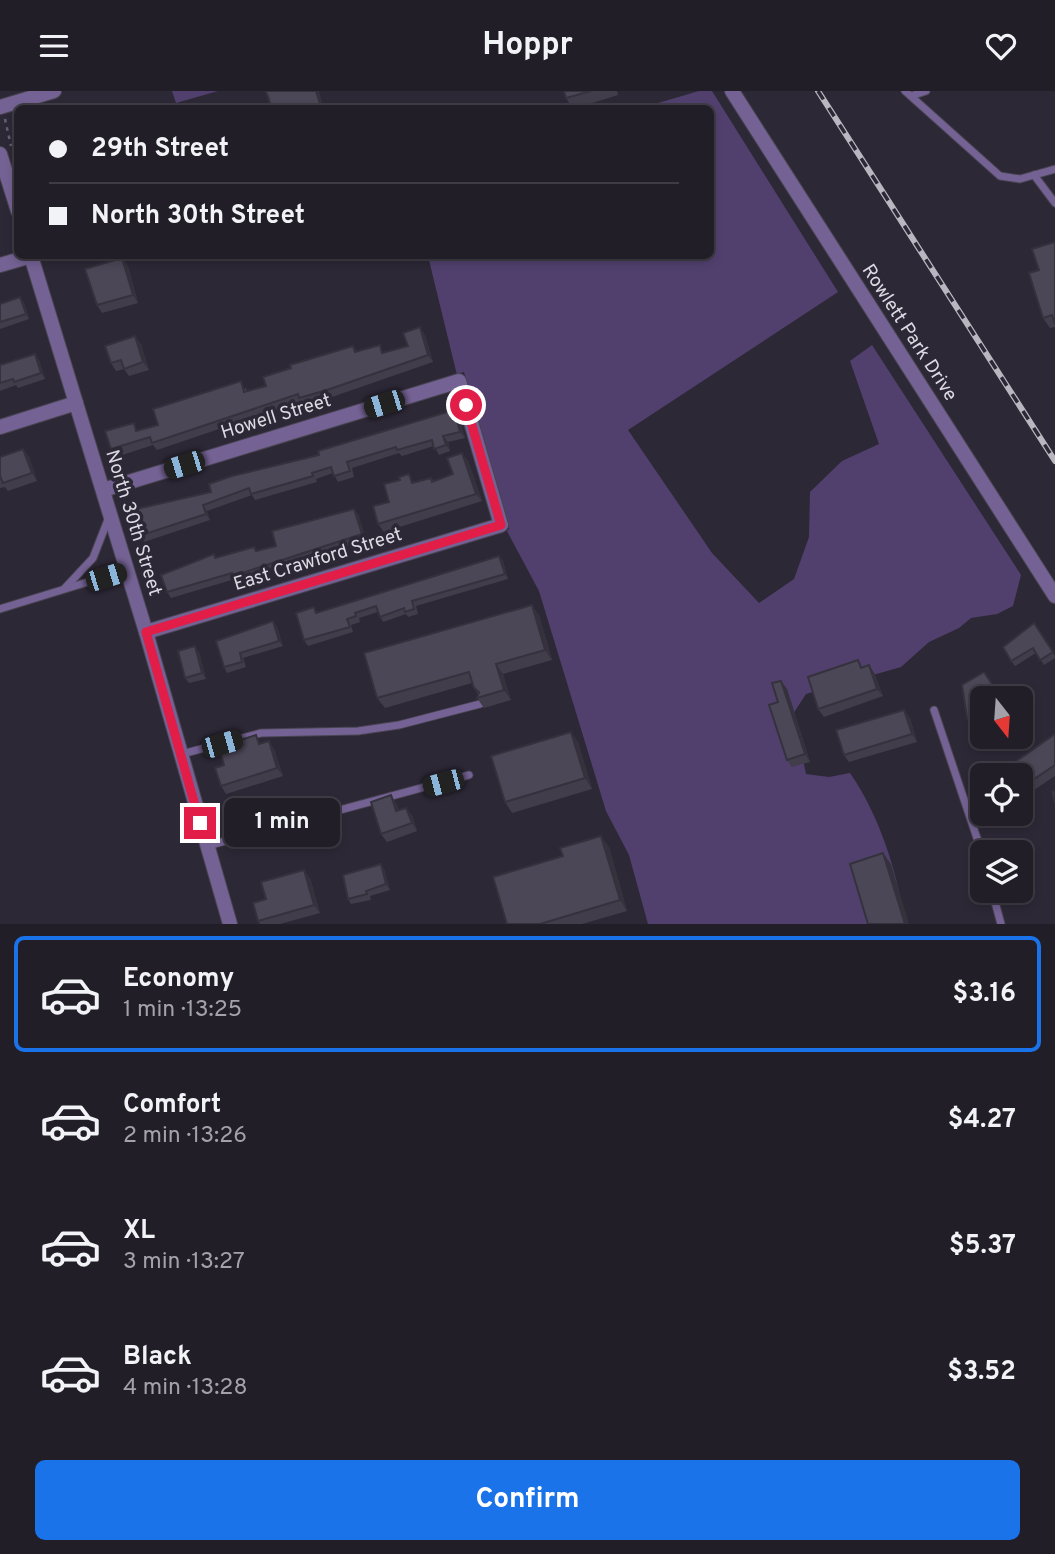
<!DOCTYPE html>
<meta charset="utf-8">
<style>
body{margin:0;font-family:Overpass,sans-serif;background:#2e2b34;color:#f1f3f6;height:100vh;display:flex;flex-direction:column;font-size:26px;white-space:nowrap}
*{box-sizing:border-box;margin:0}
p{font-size:23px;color:#a2a2a8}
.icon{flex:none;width:38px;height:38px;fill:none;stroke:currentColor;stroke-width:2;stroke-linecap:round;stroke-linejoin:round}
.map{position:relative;height:833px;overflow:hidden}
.drawer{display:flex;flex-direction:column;background:#221e28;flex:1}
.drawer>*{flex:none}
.hud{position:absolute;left:14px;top:14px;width:700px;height:154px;border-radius:10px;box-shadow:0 4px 10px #0003,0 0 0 2px #3f3c45;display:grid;align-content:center;height:154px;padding:0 35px;background:#221e28}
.needle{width:46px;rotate:163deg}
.fabs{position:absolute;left:970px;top:595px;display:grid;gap:14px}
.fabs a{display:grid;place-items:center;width:63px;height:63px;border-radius:10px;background:#221e28;box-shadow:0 4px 10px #0003,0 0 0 2px #3f3c45;font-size:35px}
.end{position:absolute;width:32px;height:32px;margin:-16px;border:9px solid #e11d48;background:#fff;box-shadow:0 0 0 4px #fff}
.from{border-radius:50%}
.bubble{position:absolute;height:49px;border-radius:10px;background:#221e28;box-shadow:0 4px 10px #0003,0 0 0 2px #3f3c45;font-size:23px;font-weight:700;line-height:49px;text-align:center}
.car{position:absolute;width:21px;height:42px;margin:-21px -10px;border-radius:9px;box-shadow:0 0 5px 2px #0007;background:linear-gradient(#222 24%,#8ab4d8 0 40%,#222 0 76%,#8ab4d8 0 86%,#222 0)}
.hud b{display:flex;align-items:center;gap:24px;height:66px;font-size:26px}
.hud b+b{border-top:2px solid #3f3c45}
.hud i{width:18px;height:18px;background:#f1f3f6}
ul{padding:12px 0 0;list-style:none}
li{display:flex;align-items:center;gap:21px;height:116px;margin:0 14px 10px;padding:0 21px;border:4px solid transparent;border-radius:10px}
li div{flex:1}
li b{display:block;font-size:26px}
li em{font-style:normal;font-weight:700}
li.selected{border-color:#1a73e8}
li>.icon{width:63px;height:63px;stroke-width:1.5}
.cta{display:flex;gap:14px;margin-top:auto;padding:14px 35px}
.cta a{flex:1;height:80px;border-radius:10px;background:#1a73e8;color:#fff;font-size:28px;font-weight:700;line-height:80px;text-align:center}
header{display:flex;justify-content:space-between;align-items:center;height:91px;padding:0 35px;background:#221e28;font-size:32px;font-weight:700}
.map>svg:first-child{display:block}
</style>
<header><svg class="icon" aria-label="menu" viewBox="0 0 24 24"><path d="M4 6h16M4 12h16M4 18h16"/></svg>Hoppr<svg class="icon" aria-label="heart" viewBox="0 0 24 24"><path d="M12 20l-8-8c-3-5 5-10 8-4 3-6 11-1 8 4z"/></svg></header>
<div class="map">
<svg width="1055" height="833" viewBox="0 0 1055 833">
<rect width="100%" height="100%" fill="#2d2836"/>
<g fill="#51406e">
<path d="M172,0H218L176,12Z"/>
<path d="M699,0H712L838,201L628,339L712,462L759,512L794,488L809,446L810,401L842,370L879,353L850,270L872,254L1021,484L1013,515L997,523L971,527L959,537L929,551L901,576L806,603L793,623L806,683L829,686L850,682C881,727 896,780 906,833H648L629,764L606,720L539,500L507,440L509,438L464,281L457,283L456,280L428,165L710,164V18L641,17Z"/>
</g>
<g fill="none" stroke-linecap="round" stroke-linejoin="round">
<defs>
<g id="service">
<path d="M905,0L1000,85L1020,88L1055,78"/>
<path d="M911,5L926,0"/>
<path d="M1034,84L1055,112"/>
<path d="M65,497L93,467L109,426"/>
<path d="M0,518L127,479"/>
<path d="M934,619L982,762"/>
<path d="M182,663L261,642L358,640L399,634L480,613"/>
<path d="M207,755L469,684"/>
<path d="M992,800L1001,833"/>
</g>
<g id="minor">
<path d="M0,63L18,120"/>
<path d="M0,174L31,165L146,541L230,833"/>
<path d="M103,399L459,290L501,434L146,541"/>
</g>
<g id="tertiary">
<path d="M732,0L1055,505"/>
<path d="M0,16L54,0"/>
<path d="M0,336L76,312"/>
</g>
</defs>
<use href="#service" stroke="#494452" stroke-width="9"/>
<use href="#minor" stroke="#494452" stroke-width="16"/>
<use href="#tertiary" stroke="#494452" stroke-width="16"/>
<path stroke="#65606d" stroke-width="2.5" stroke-dasharray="3.5 5" stroke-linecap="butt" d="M5,28L11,55"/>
<use href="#service" stroke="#746294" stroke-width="7"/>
<use href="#minor" stroke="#746294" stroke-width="14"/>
<use href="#tertiary" stroke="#746294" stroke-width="14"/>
<defs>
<path id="rail" d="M818,0L1055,370"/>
</defs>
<use href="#rail" stroke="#bab6c0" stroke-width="6"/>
<use href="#rail" stroke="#2d2836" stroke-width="3.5" stroke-dasharray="10" stroke-linecap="butt"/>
</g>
<g fill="#413d4b">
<path d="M564,0H617L618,4L573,18L566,7Z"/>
<path d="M1055,151V236L1050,237L1043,227L1039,179Z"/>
<path d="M122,167L128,175L138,212L102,222L97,214Z"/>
<path d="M20,206L24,212L29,228L0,238V213Z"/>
<path d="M425,244L433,271L332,306L304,314L302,310L157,359L153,354L116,366L111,358L139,339L158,334L246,297L247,300L266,295L291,277L353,255L357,261H385L408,255Z"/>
<path d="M141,253L149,279L129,285L124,278L116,280L111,272Z"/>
<path d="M39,269L45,288L18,297L16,294L0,300V274Z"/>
<path d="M458,325L465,347L448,351L450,360L439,364L434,355L402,365L399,362L352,377L354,386L338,391L333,382L316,388L317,391L255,409L252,404L207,420L210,429L144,451L139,445L211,401L319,364Z"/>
<path d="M23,358L29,366L37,390L8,400L5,396L0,397V366Z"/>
<path d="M468,370L482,410L384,441L378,433L389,411L414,390L415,392L431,387L434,390L453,383Z"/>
<path d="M358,423L366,449L237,490L235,488L171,507L167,501L217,467L257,460L276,455Z"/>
<path d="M499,465L503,470L508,488L416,515L418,523L408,526L406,523L383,531L378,521L359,527L360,531L351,534L353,541L308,555L304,549L317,521Z"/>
<path d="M539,524L552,569L503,583L511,609L484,617L477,607L478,603L474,597L472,592L385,617L377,607Z"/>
<path d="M1034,532L1055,565V567L1044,574L1036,562L1015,575L1011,570Z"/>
<path d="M277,536L283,555L243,567L246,576L227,582L224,576L216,550Z"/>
<path d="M199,561L206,588L189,592L185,587Z"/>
<path d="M858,569L863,576L869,574L874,582L883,605L824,626L818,618Z"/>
<path d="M781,590L787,598L810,671L792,676L787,669Z"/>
<path d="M982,607V646H994L984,652L978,645Z"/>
<path d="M910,627L917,651L849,671L844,664Z"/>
<path d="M1055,643V685L1034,699L1015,671Z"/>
<path d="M578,651L592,698L512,722L505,711Z"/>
<path d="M262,652L274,658L283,685L226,703L221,695L224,674Z"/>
<path d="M391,704L396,712L399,719L412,724L417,740L387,751L381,743Z"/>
<path d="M609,756L627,820L582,833H507Z"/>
<path d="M381,773L384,778L390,799L370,805L371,809L351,813L348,808Z"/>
<path d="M310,787L320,822L280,833H260L258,830L266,808Z"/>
</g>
<g fill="#35323d">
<path d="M316,0H319L324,18H322L321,16Z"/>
<path d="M122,167L128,175L138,212L133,204Z"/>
<path d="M20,206L24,212L29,228L26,223Z"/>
<path d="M420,236L425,244L433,271L428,264Z"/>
<path d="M135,245L141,253L149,279L143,271Z"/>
<path d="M35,263L39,269L45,288L41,282Z"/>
<path d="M454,319L458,325L465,347L460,341Z"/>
<path d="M443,345L448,351L450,360L446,354Z"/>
<path d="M23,358L29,366L37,390L32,382Z"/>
<path d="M462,362L468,370L482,410L476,403Z"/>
<path d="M203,414L207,420L210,429L206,423Z"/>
<path d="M354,418L358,423L366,449L362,443Z"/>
<path d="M499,465L503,470L508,488L505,483Z"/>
<path d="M532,514L539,524L552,569L545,559Z"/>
<path d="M273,530L277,536L283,555L279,550Z"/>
<path d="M195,555L199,561L206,588L202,582Z"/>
<path d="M496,573L503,583L511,609L504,599Z"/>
<path d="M869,574L874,582L883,605L877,598Z"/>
<path d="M781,590L787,598L810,671L805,663Z"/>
<path d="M904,619L910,627L917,651L912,643Z"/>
<path d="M571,641L578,651L592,698L585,687Z"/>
<path d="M269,650L274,658L283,685L277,677Z"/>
<path d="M391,704L396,712L402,728L396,720Z"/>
<path d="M406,717L412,724L417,740L412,732Z"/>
<path d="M601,745L609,756L627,820L620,809Z"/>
<path d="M883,762L891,773L909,833H905Z"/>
<path d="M381,773L384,778L390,799L386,793Z"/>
<path d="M304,779L310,787L320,822L314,814Z"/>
</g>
<g fill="#4c4757" stroke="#35323d" stroke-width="2">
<path d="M266,0H316L321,16L315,18H272Z"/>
<path d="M564,0H591L566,7Z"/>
<path d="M1055,151V233L1052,224L1043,227L1029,182L1039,179L1032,158Z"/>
<path d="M122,167L133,204L97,214L85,178Z"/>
<path d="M20,206L26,223L0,231V213Z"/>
<path d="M420,236L428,264L327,299L299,307L298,303L152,352L150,346L111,358L105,340L134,332L136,340L158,334L153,318L241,290L244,301L266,295L263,286L291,277L290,274L353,255L355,261L380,254L382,262L408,255L403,242Z"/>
<path d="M135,245L143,271L124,278L121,269L111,272L105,255Z"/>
<path d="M35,263L41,282L14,291L13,288L0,292V274Z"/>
<path d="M454,319L460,341L443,345L446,354L434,358L432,349L397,359L396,356L347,371L350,380L334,385L331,376L312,382L313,385L251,403L249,397L203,414L206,423L139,445L132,419L211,401L209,393L232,385L319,364L318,360Z"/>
<path d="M23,358L32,382L3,392L1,387L0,388V366Z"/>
<path d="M462,362L476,403L378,433L373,415L389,411L384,393L400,389L399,386L409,383L412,392L431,387L432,391L453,383L447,367Z"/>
<path d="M354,418L362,443L233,485L232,482L167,501L161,484L214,463L215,467L254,456L256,460L276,455L272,440Z"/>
<path d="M499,465L505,483L412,510L414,518L405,521L404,517L380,526L376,515L355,522L356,525L347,528L350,536L304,549L296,522L314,516L316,522Z"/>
<path d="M532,514L545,559L496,573L504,599L477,607L479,601L474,597L469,581L377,607L364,562Z"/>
<path d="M273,530L279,550L240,562L242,571L224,576L216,550Z"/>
<path d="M1034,532L1053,561L1040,569L1033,557L1011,570L1003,556Z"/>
<path d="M195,555L202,582L185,587L178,560Z"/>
<path d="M858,569L861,577L869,574L877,598L818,618L808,586Z"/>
<path d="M984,581L1001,607H982V642L978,645L967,627L962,594Z"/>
<path d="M781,590L805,663L787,669L769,614L778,611L772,592Z"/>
<path d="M904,619L912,643L844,664L836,639Z"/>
<path d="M571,641L585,687L505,711L491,665Z"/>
<path d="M1055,643V674L1028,692L1015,671Z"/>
<path d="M256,644L259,653L269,650L277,677L221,695L215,677L224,674L219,656Z"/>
<path d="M1055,700V712L1052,701Z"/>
<path d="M391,704L396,720L406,717L412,732L381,743L371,711Z"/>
<path d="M601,745L620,809L540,833H507L493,786L563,765L560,757Z"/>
<path d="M883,762L905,833H868L850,773Z"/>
<path d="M381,773L386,793L366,800L367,803L348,808L343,784Z"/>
<path d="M304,779L314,814L258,830L253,812L266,808L261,791Z"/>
</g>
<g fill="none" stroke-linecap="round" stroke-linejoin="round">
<path stroke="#e11d48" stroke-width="9" d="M200,732L146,541L501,434L466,314"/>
</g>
<g text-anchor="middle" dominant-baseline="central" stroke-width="7" stroke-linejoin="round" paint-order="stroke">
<g font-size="19" fill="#dddae3" stroke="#2d2836">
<text transform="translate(909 242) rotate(57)">Rowlett Park Drive</text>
<text transform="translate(276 326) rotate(-17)">Howell Street</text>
<text transform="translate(133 432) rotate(73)">North 30th Street</text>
<text transform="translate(318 469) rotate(-17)">East Crawford Street</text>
</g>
</g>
</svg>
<div class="fabs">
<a><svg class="needle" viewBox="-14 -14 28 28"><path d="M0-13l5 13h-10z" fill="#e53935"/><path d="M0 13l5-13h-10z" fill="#a2a2a8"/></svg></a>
<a><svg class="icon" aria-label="locate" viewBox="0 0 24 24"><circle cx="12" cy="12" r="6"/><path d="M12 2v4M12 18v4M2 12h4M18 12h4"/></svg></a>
<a><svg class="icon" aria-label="layers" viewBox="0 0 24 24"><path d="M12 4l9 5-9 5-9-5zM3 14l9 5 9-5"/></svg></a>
</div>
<i class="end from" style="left:466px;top:314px"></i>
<i class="end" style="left:200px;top:732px"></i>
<div class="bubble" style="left:224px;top:707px;width:116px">1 min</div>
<i class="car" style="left:384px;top:313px;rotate:253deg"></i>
<i class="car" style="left:184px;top:374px;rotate:253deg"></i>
<i class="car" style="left:106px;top:486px;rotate:73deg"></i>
<i class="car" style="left:222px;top:653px;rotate:74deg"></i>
<i class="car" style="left:443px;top:692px;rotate:255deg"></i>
<div class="hud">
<b><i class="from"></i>29th Street</b>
<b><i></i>North 30th Street</b>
</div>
</div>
<section class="drawer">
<ul>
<li class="selected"><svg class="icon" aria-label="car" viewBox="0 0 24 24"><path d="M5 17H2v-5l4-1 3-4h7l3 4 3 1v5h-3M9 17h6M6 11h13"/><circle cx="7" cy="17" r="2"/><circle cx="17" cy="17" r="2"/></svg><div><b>Economy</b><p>1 min · 13:25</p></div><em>$3.16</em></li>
<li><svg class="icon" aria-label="car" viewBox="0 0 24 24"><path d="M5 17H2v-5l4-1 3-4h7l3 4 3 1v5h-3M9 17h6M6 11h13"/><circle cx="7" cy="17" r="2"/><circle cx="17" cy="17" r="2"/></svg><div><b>Comfort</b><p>2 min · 13:26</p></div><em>$4.27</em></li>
<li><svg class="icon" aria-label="car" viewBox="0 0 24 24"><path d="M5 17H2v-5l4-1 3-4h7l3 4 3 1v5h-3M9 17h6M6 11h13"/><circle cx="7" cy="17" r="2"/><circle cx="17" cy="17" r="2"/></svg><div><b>XL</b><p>3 min · 13:27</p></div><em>$5.37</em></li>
<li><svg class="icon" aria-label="car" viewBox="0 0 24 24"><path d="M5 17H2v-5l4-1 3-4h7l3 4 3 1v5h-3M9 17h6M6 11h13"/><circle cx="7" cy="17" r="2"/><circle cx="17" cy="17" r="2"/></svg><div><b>Black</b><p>4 min · 13:28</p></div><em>$3.52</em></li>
</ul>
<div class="cta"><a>Confirm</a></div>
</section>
